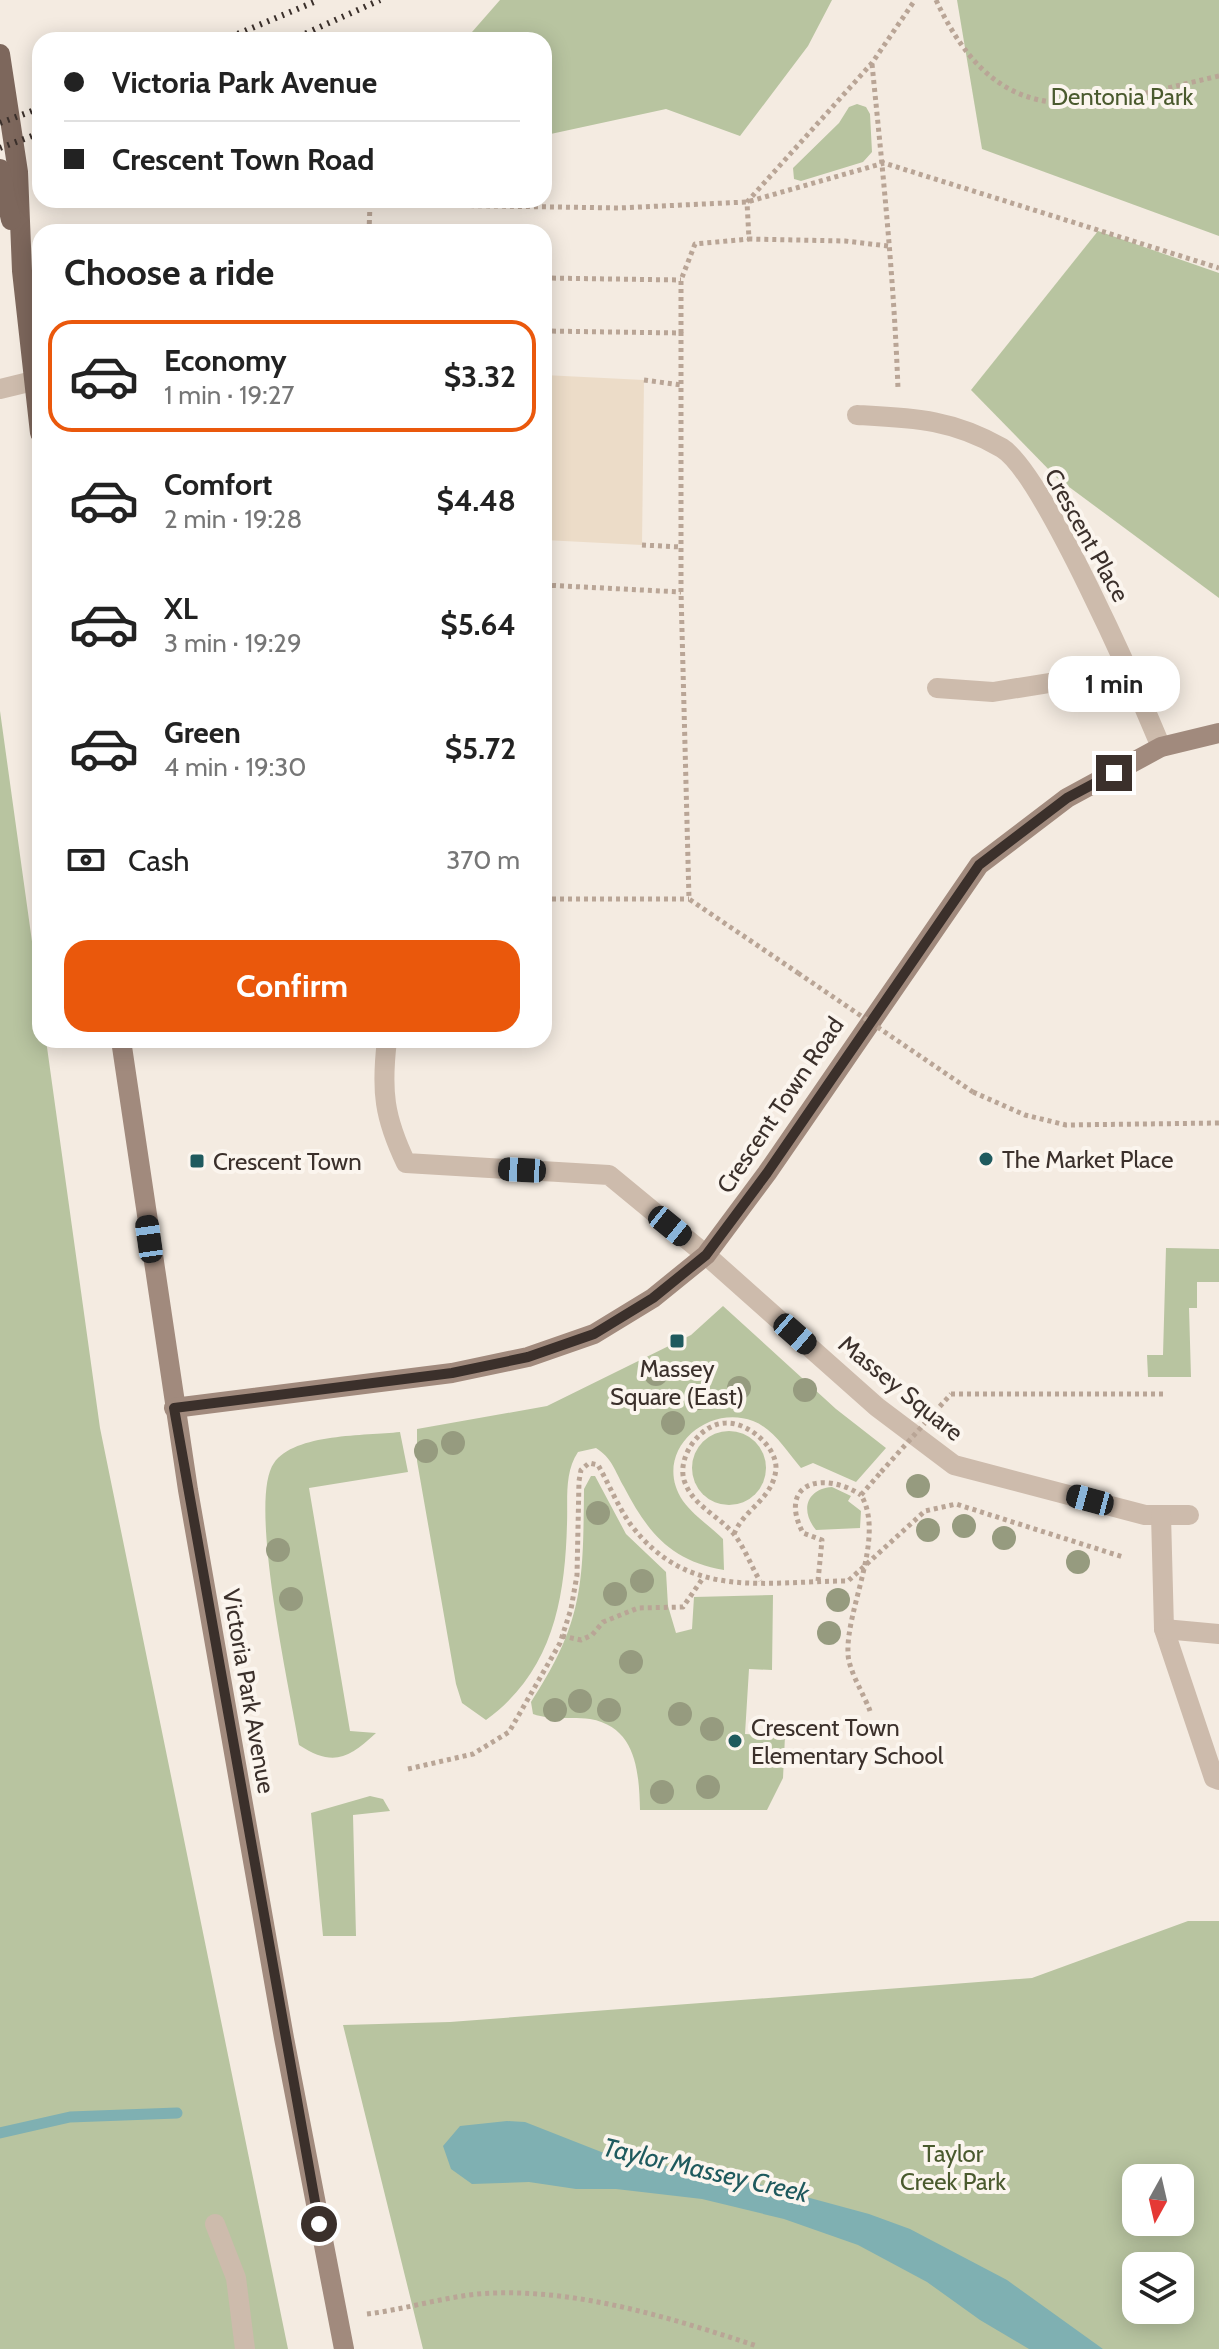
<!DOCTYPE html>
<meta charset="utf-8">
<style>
body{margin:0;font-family:Cabin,sans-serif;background:#f2f2f2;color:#222;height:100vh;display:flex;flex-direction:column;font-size:30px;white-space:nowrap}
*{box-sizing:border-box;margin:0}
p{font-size:26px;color:#767676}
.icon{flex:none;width:44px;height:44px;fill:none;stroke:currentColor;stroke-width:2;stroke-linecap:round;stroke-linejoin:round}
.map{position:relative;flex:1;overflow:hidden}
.side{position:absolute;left:32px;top:224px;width:520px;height:824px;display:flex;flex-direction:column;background:#fff;border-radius:24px;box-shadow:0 4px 20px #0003}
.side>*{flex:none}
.hud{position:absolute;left:32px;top:32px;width:520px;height:176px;border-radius:24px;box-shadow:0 4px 20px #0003;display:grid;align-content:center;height:176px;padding:0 32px;background:#fff}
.needle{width:52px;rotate:188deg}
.controls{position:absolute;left:1122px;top:2164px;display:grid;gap:16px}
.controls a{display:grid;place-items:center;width:72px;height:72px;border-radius:16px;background:#fff;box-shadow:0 4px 20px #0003;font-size:40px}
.end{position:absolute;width:36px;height:36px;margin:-18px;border:10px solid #3b302b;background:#fff;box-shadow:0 0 0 4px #fff}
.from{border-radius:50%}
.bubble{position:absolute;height:56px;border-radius:24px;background:#fff;box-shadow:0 4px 20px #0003;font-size:26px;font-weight:700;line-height:56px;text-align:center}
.car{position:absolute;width:24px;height:48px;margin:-24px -12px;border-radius:10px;box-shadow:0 0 6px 2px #0007;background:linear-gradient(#222 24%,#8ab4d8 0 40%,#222 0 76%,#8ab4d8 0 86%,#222 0)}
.hud b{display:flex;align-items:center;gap:28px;height:76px;font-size:30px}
.hud b+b{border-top:2px solid #e0e0e0}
.hud i{width:20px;height:20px;background:#222}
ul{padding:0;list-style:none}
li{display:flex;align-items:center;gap:24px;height:112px;margin:0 16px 12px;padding:0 16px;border:4px solid transparent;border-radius:24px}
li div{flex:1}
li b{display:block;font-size:30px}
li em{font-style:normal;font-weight:700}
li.on{border-color:#ea580c}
li>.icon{width:72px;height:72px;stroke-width:1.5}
h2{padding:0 32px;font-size:36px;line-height:96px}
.pay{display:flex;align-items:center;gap:20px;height:88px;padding:0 32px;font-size:30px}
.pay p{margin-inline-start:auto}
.action{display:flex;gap:16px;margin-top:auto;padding:16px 32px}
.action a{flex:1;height:92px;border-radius:24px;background:#ea580c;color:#fff;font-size:32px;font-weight:700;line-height:92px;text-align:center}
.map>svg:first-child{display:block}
</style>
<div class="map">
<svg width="1219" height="2349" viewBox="0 0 1219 2349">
<rect width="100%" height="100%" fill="#f4ebe1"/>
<g fill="#b8c4a0" fill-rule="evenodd">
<path d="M500,0H832L808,46L740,136L666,109L546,135L544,40H465Z"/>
<path d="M957,0H1219V236L982,149Z"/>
<path d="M857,104L866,107L870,114L872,152L863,162L801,181L794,179L793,168L839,123L849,107Z"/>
<path d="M1098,231L1219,273V598L1057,478L971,390Z"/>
<path d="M0,711L40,999V1040H46L100,1428L288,2349H0Z"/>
<path d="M1166,1248L1219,1249V1282H1197V1308H1189L1191,1377H1148L1147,1355H1163Z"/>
<path d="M723,1306L836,1409L886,1448L856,1482L813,1463L801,1468C787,1452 774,1429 753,1421C705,1403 651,1454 683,1501C693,1515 711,1527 723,1539L724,1570C671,1561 648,1533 624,1487C615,1471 612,1458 596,1448L578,1452C564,1473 568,1499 567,1524C565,1601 552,1672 486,1720L462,1703L456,1684L417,1461V1429L547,1406L691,1335Z"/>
<circle cx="729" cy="1468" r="37"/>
<path d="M400,1432L408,1472L309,1488L350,1731L376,1733C348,1759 333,1767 299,1745C291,1694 247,1500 274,1463C295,1433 365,1436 400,1432Z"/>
<path d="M591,1476H595L626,1534L666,1572L668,1606L676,1633L692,1629L694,1597L773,1595L772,1670L749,1669L745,1734L785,1736L783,1778L767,1810H640C639,1773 637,1727 590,1719C570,1716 553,1721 533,1714L531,1702C584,1621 583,1582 584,1489Z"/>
<path d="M832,1487L851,1496L848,1501L861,1511L860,1528L816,1530C800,1511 806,1489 832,1487Z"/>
<path d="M370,1796L383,1799L390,1811L353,1815L356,1936H323L311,1813Z"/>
<path d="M1188,1921H1219V2349H423L343,2025L450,2022L1032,1978ZM1136,2178H1180V2222H1136ZM1136,2266H1180V2310H1136Z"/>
</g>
<path fill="#ecdcc8" d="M544,375L644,380L642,545L544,540Z"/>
<path fill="#7fb0b2" d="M507,2121L525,2122L609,2155L747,2181L869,2214L910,2229L1007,2280L1103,2349H1029L980,2320L927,2282L858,2245L784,2219L702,2199L616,2189H576L529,2182L472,2184L451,2169L443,2146L460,2126Z"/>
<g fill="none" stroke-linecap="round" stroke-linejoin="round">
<path stroke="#7fb0b2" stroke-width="11" d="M0,2133L70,2117L177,2113"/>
<g stroke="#b9a596" stroke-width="5" stroke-dasharray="4 4" stroke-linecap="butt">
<path d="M936,0C1003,144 1093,104 1219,76"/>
<path d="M872,64C883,173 894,280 898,389"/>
<path d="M369,232L370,204L619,208L747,202L884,163L1219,268"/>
<path d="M888,246L845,241L749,239L747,202L872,63L915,0"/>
<path d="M544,278L681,280"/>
<path d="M544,331L681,333V592L689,899L798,973"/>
<path d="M681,333V280L695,244L749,239"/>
<path d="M644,380L681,385"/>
<path d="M642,545L681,547"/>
<path d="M544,585L681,592"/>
<path d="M544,899H689"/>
<path d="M973,1092L1025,1115L1066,1125L1219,1123"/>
<path d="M951,1394H1164"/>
<path d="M734,1534C744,1509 773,1499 776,1469C777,1447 748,1422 726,1423C701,1423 677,1456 684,1480C692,1505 716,1514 733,1533C744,1546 751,1566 760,1581"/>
<path d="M818,1581L822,1540L803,1533C777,1483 823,1470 861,1495"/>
<path d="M562,1636L581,1640L592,1635L603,1622L638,1608L683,1607L703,1578"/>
<path d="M870,1711C864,1694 848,1670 848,1653C846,1608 886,1537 861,1495L881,1472"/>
<path d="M408,1769L473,1754L509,1732L560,1643L571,1609L577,1575L579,1481L581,1470L589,1463L598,1465C609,1484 618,1507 631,1525C689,1601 763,1581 848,1581L925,1511L956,1504L1123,1557"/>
<path d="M367,2314C409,2309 452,2294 494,2293C583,2290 674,2319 757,2346"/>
</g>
<g stroke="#cdbbac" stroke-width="20">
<path d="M0,389L33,381"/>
<path d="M857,415C913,418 952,419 1002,448C1043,473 1139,694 1161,747"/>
<path d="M937,688L993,692L1130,670"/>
<path d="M387,1040C381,1091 384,1117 406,1163L609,1175L706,1255L877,1407L954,1465L1145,1515H1189"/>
<path d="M1161,1515L1164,1629L1214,1778L1219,1780"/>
<path d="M1164,1629L1219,1634"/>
<path d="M215,2224L236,2278L245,2349"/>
</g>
<g stroke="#a18a7d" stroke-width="20">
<path d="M121,1040L188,1490L284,2038L344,2349"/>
<path d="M174,1408L452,1373L528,1357L594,1334L653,1298L706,1255L767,1173L979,865L1067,798L1161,747L1219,733"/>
</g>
<g stroke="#7d675c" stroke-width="20">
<path d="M0,54L18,172L22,271L40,433"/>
<path d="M0,169L11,220"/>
</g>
<g stroke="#3b302b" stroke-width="6" stroke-dasharray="2 6" stroke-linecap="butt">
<path d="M223,40L319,0"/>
<path d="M291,40L380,0"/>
<path d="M0,123L40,108"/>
<path d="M0,148L40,133"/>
</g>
<g stroke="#b9a596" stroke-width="5" stroke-dasharray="4 4" stroke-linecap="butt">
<path d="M798,973L973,1092"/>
<path d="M881,1472L951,1394"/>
</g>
</g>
<g fill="#969b7f">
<circle cx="656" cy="1374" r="12"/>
<circle cx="739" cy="1388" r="12"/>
<circle cx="805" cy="1390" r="12"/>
<circle cx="698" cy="1398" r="12"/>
<circle cx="673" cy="1423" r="12"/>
<circle cx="453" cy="1443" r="12"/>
<circle cx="426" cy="1451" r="12"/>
<circle cx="918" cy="1486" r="12"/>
<circle cx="598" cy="1513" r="12"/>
<circle cx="964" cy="1526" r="12"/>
<circle cx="928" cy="1530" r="12"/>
<circle cx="1004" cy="1538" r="12"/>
<circle cx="278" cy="1550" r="12"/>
<circle cx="1078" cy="1562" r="12"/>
<circle cx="642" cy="1581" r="12"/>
<circle cx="615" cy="1594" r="12"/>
<circle cx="291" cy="1599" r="12"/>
<circle cx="838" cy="1600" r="12"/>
<circle cx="829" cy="1633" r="12"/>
<circle cx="631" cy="1662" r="12"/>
<circle cx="580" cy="1701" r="12"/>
<circle cx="555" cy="1710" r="12"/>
<circle cx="609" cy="1710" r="12"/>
<circle cx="680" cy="1714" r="12"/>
<circle cx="712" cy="1729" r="12"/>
<circle cx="708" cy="1787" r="12"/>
<circle cx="662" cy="1792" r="12"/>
</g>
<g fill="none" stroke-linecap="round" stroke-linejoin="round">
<path stroke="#3b302b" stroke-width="10" d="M319,2224L174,1408L452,1373L528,1357L594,1334L653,1298L706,1255L767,1173L979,865L1067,798L1114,773"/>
</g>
<g fill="#1f5a5e" stroke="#fbf5ee" stroke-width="3">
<circle cx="986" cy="1159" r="8"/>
<rect x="189" y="1153" width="16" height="16" rx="4"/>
<rect x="669" y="1333" width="16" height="16" rx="4"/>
<circle cx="735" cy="1741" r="8"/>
</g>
<g text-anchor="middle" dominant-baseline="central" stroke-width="8" stroke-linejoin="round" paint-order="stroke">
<g font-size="24" fill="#4a5a2e" stroke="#fbf5ee">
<text x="1122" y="96">Dentonia Park</text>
<text x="953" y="2153">Taylor<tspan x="953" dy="28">Creek Park</tspan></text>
</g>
<g font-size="24" fill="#3b302b" stroke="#fbf5ee">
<text transform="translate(1087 535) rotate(61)">Crescent Place</text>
<text transform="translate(780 1105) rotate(-56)">Crescent Town Road</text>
<text transform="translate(901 1388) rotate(39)">Massey Square</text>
<text transform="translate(249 1691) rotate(80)">Victoria Park Avenue</text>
</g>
<g font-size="24" fill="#3b302b" stroke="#fbf5ee" text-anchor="start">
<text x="1002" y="1159">The Market Place</text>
<text x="213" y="1161">Crescent Town</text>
<text x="677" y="1368" text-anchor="middle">Massey<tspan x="677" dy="28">Square (East)</tspan></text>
<text x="751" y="1727">Crescent Town<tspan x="751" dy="28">Elementary School</tspan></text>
</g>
<g font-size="26" font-style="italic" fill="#1f5a5e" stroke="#fbf5ee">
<text transform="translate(706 2170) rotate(13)">Taylor Massey Creek</text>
</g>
</g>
</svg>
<div class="controls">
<a><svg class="needle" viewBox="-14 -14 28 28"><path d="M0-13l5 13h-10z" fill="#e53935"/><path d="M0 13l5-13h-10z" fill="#767676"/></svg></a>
<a><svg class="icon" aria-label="layers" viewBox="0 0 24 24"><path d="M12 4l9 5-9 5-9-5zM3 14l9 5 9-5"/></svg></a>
</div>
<i class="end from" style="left:319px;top:2224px"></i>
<i class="end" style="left:1114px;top:773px"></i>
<div class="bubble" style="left:1048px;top:656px;width:132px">1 min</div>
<i class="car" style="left:522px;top:1170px;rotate:273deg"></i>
<i class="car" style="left:670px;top:1226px;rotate:129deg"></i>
<i class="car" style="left:149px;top:1239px;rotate:352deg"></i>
<i class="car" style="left:795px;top:1334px;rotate:131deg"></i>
<i class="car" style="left:1090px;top:1500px;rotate:285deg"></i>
<div class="hud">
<b><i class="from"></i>Victoria Park Avenue</b>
<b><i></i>Crescent Town Road</b>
</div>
<section class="side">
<h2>Choose a ride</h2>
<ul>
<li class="on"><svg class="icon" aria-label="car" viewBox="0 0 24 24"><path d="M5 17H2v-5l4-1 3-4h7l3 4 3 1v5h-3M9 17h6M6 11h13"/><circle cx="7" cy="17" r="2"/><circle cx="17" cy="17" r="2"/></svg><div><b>Economy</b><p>1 min · 19:27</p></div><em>$3.32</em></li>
<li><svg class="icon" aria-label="car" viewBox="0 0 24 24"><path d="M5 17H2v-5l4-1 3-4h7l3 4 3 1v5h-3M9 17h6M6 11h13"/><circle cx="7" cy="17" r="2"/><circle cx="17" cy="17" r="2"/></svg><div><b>Comfort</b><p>2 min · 19:28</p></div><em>$4.48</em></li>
<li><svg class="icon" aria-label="car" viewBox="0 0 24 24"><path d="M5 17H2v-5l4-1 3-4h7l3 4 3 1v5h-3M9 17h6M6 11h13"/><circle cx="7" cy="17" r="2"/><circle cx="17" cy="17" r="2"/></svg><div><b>XL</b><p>3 min · 19:29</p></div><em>$5.64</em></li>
<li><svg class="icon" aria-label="car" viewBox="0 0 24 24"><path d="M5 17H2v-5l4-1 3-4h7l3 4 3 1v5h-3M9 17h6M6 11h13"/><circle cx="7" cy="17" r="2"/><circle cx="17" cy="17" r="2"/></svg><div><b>Green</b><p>4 min · 19:30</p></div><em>$5.72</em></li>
</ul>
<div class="pay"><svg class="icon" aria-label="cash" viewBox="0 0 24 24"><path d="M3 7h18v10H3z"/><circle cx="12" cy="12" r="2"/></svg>Cash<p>370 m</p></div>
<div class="action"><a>Confirm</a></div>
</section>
</div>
